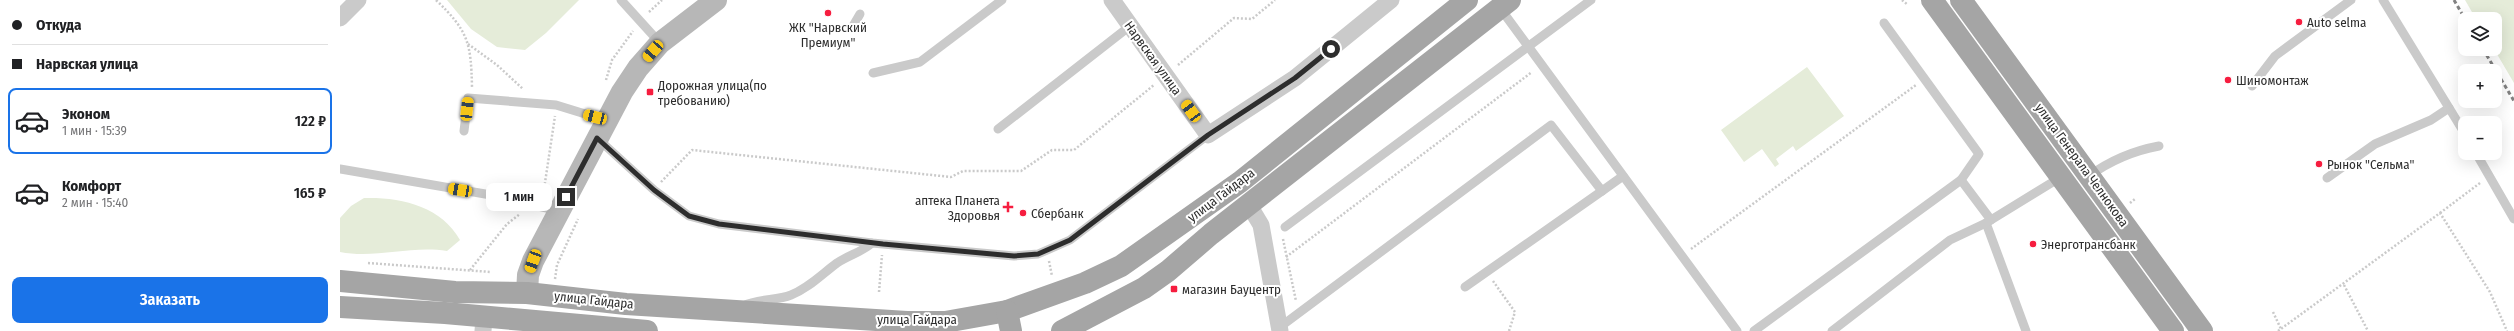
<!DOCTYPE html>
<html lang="ru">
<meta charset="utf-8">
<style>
body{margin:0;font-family:"Fira Sans Condensed",sans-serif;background:#f6f6f6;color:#202124;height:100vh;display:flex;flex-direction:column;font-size:15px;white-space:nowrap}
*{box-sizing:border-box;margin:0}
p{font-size:13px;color:#757577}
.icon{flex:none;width:22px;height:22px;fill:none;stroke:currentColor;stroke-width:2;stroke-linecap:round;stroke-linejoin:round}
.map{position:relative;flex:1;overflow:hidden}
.details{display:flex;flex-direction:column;background:#fff;width:340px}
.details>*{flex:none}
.top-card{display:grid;align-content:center;height:88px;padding:0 12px;background:#fff}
.fabs{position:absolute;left:2118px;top:12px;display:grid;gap:8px}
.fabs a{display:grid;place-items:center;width:44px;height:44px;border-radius:8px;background:#fff;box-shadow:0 4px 16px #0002;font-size:20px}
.end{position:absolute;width:18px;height:18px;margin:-9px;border:5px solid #2d2d2d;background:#fff;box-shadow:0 0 0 2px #fff}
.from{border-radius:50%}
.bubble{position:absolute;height:28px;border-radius:8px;background:#fff;box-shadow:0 4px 16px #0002;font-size:13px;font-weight:600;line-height:28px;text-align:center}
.car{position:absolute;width:12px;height:24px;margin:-12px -6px;border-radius:5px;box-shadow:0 0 3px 1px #0007;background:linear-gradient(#f5c518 24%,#345 0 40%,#f5c518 0 76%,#345 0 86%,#f5c518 0)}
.top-card b{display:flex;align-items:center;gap:14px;height:38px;font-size:15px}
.top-card b+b{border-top:1px solid #e0e0e0}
.top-card i{width:10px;height:10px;background:#202124}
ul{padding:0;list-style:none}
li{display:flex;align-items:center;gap:12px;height:66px;margin:0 8px 6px;padding:0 4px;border:2px solid transparent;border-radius:8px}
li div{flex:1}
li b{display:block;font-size:15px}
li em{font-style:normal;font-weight:600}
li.current{border-color:#1a73e8}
li>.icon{width:36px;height:36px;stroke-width:1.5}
.cta{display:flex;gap:8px;margin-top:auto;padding:8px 12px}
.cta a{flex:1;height:46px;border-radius:8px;background:#1a73e8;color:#fff;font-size:16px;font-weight:600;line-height:46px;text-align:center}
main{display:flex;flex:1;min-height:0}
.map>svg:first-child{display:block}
</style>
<main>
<section class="details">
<div class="top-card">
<b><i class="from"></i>Откуда</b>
<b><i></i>Нарвская улица</b>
</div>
<ul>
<li class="current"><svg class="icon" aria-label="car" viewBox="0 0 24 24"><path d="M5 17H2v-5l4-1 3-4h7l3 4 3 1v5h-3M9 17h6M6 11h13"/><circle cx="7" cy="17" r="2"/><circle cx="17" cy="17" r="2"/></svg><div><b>Эконом</b><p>1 мин · 15:39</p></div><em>122 ₽</em></li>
<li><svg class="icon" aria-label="car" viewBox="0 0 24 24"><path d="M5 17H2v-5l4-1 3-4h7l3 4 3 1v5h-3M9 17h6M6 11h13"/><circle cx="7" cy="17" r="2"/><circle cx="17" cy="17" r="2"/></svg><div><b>Комфорт</b><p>2 мин · 15:40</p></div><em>165 ₽</em></li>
</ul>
<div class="cta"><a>Заказать</a></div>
</section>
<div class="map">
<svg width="2174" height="331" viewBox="0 0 2174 331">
<rect width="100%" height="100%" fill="#fff"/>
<g fill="#e5ecd9">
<path d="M107,0H239L206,33L185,50L157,47L131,29Z"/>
<path d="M2125,0H2174V83L2154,49L2155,19H2136Z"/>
<path d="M1467,67L1504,116L1456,151L1453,146L1436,159L1439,164L1435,167L1422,149L1404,162L1381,130Z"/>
<path d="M24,198C61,197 101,206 120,240L107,251C71,245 36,259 0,252V218L11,206Z"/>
</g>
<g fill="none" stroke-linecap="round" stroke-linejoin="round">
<g stroke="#cacaca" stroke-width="2.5" stroke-dasharray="2 2" stroke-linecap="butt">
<path d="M96,0C128,31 131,42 132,87"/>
<path d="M1562,0L1568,5"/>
<path d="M309,12L322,0"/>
<path d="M128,44L157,65L183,89"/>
<path d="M838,65L894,18L912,19L935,0"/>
<path d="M266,80L272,60L293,31"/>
<path d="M321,182L352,150L611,177L623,171H681L712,150H734L814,85"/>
<path d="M203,196L215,116"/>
<path d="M1790,203L1795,199"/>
<path d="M2100,213L2140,183"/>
<path d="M943,239L956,301"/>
<path d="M1351,249L1576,85"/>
<path d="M946,257L1192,72"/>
<path d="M709,261L712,276"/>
<path d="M28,263L151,272"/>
<path d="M130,270L167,224L180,214"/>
<path d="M215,279L217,265L238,219"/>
<path d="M1153,281L1175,312L1169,331"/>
<path d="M2004,285L2028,331"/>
<path d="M539,292L542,255"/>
<path d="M1933,312L1941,329"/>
<path d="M1938,331L2100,213L2150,292L2167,331"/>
</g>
<g stroke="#cacaca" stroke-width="9">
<path d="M281,0L320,43"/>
<path d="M2043,0L2125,134"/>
<path d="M1160,8L1397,331"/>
<path d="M1544,23L1639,154L1621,180"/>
<path d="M513,26L520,14"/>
<path d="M533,73L580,62L662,0"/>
<path d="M1912,86L1935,56L2011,0"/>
<path d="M658,129L790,26"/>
<path d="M124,131L128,98L216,105L255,117L268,118"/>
<path d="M257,138L314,190L349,216L379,224L532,243L674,256L698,254L730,240L868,135"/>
<path d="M2136,153L2174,219"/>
<path d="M0,169L151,195L219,211"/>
<path d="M1749,176C1771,160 1792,151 1819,146"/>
<path d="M1987,178L2035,144L2091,120L2109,108"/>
<path d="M1646,223L1686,331"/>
<path d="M945,227L1251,0"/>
<path d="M1125,287L1262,191"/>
<path d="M403,306C419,298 436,301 451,295C469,288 482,274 497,263C509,255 522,252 532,243"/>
<path d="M940,327L1211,125L1262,191L1283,176"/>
<path d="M1414,331L1621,180L1651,220"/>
<path d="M1492,331L1610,240L1646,223L1721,177"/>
</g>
<g stroke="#cacaca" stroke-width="17">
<path d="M772,0L868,135L955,78L1051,0"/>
<path d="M0,18L18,0"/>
<path d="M909,205L921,225L940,331"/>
<path d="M143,331L144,318"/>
</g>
<path stroke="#b7b7b7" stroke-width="22" d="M187,293L188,275L193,261L282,92L298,68L320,43L376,0"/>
<g stroke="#a5a5a5" stroke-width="22">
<path d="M1592,0L1833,331"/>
<path d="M1621,0L1862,331"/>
<path d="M0,281L115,292L187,293L286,304L567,322H605L667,311L745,283L781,266L900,182L1127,0"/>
<path d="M0,307L105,313L307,331"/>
<path d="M667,311L671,331"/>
<path d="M722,331L804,288L828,271L871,234L1170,0"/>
</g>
<g stroke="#828282" stroke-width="3" stroke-dasharray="4 3" stroke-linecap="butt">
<path d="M2114,0L2125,19"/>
<path d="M2143,49L2174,101"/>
</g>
</g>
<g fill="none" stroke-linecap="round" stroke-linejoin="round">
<path stroke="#2d2d2d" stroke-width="5" d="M226,197L257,138L314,190L349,216L379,224L543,244L674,256L698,254L730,240L868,135L955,78L991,49"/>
</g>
<g fill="#f61d3f" stroke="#fff" stroke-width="1.5">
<circle cx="488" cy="13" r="4"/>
<circle cx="1959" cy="22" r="4"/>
<circle cx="1888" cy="80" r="4"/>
<rect x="306" y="88" width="8" height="8" rx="2"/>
<circle cx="1979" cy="164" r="4"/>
<path d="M666 201h4v4h4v4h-4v4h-4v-4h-4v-4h4z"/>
<circle cx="683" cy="213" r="4"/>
<circle cx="1693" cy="244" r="4"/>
<rect x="830" y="285" width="8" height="8" rx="2"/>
</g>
<g text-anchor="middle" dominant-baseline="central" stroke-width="4" stroke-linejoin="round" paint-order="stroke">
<g font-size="13" fill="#2d2d2d" stroke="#fff" text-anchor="start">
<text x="1967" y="22">Auto selma</text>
<text x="488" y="27" text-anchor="middle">ЖК "Нарвский<tspan x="488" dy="15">Премиум"</tspan></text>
<text x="1896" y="80">Шиномонтаж</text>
<text x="318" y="85">Дорожная улица(по<tspan x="318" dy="15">требованию)</tspan></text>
<text x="1987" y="164">Рынок "Сельма"</text>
<text x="660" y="200" text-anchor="end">аптека Планета<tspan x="660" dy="15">Здоровья</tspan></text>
<text x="691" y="213">Сбербанк</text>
<text x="1701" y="244">Энерготрансбанк</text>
<text x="842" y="289">магазин Бауцентр</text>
</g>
<g font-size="13" fill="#2d2d2d" stroke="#fff">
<text transform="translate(813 58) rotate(54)">Нарвская улица</text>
<text transform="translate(1742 165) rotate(54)">улица Генерала Челнокова</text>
<text transform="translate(881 195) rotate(-37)">улица Гайдара</text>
<text transform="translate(254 300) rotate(6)">улица Гайдара</text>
<text x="577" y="319">улица Гайдара</text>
</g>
</g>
</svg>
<div class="fabs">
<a><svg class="icon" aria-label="layers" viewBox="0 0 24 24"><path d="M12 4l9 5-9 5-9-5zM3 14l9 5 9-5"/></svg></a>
<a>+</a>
<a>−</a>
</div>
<i class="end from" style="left:991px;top:49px"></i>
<i class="end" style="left:226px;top:197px"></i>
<div class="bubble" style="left:146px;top:183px;width:66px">1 мин</div>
<i class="car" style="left:313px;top:51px;rotate:221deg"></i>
<i class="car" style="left:127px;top:109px;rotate:6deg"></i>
<i class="car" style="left:851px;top:111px;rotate:324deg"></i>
<i class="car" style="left:255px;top:117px;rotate:285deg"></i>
<i class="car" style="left:120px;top:190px;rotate:280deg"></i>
<i class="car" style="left:193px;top:261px;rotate:200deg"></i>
</div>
</main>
